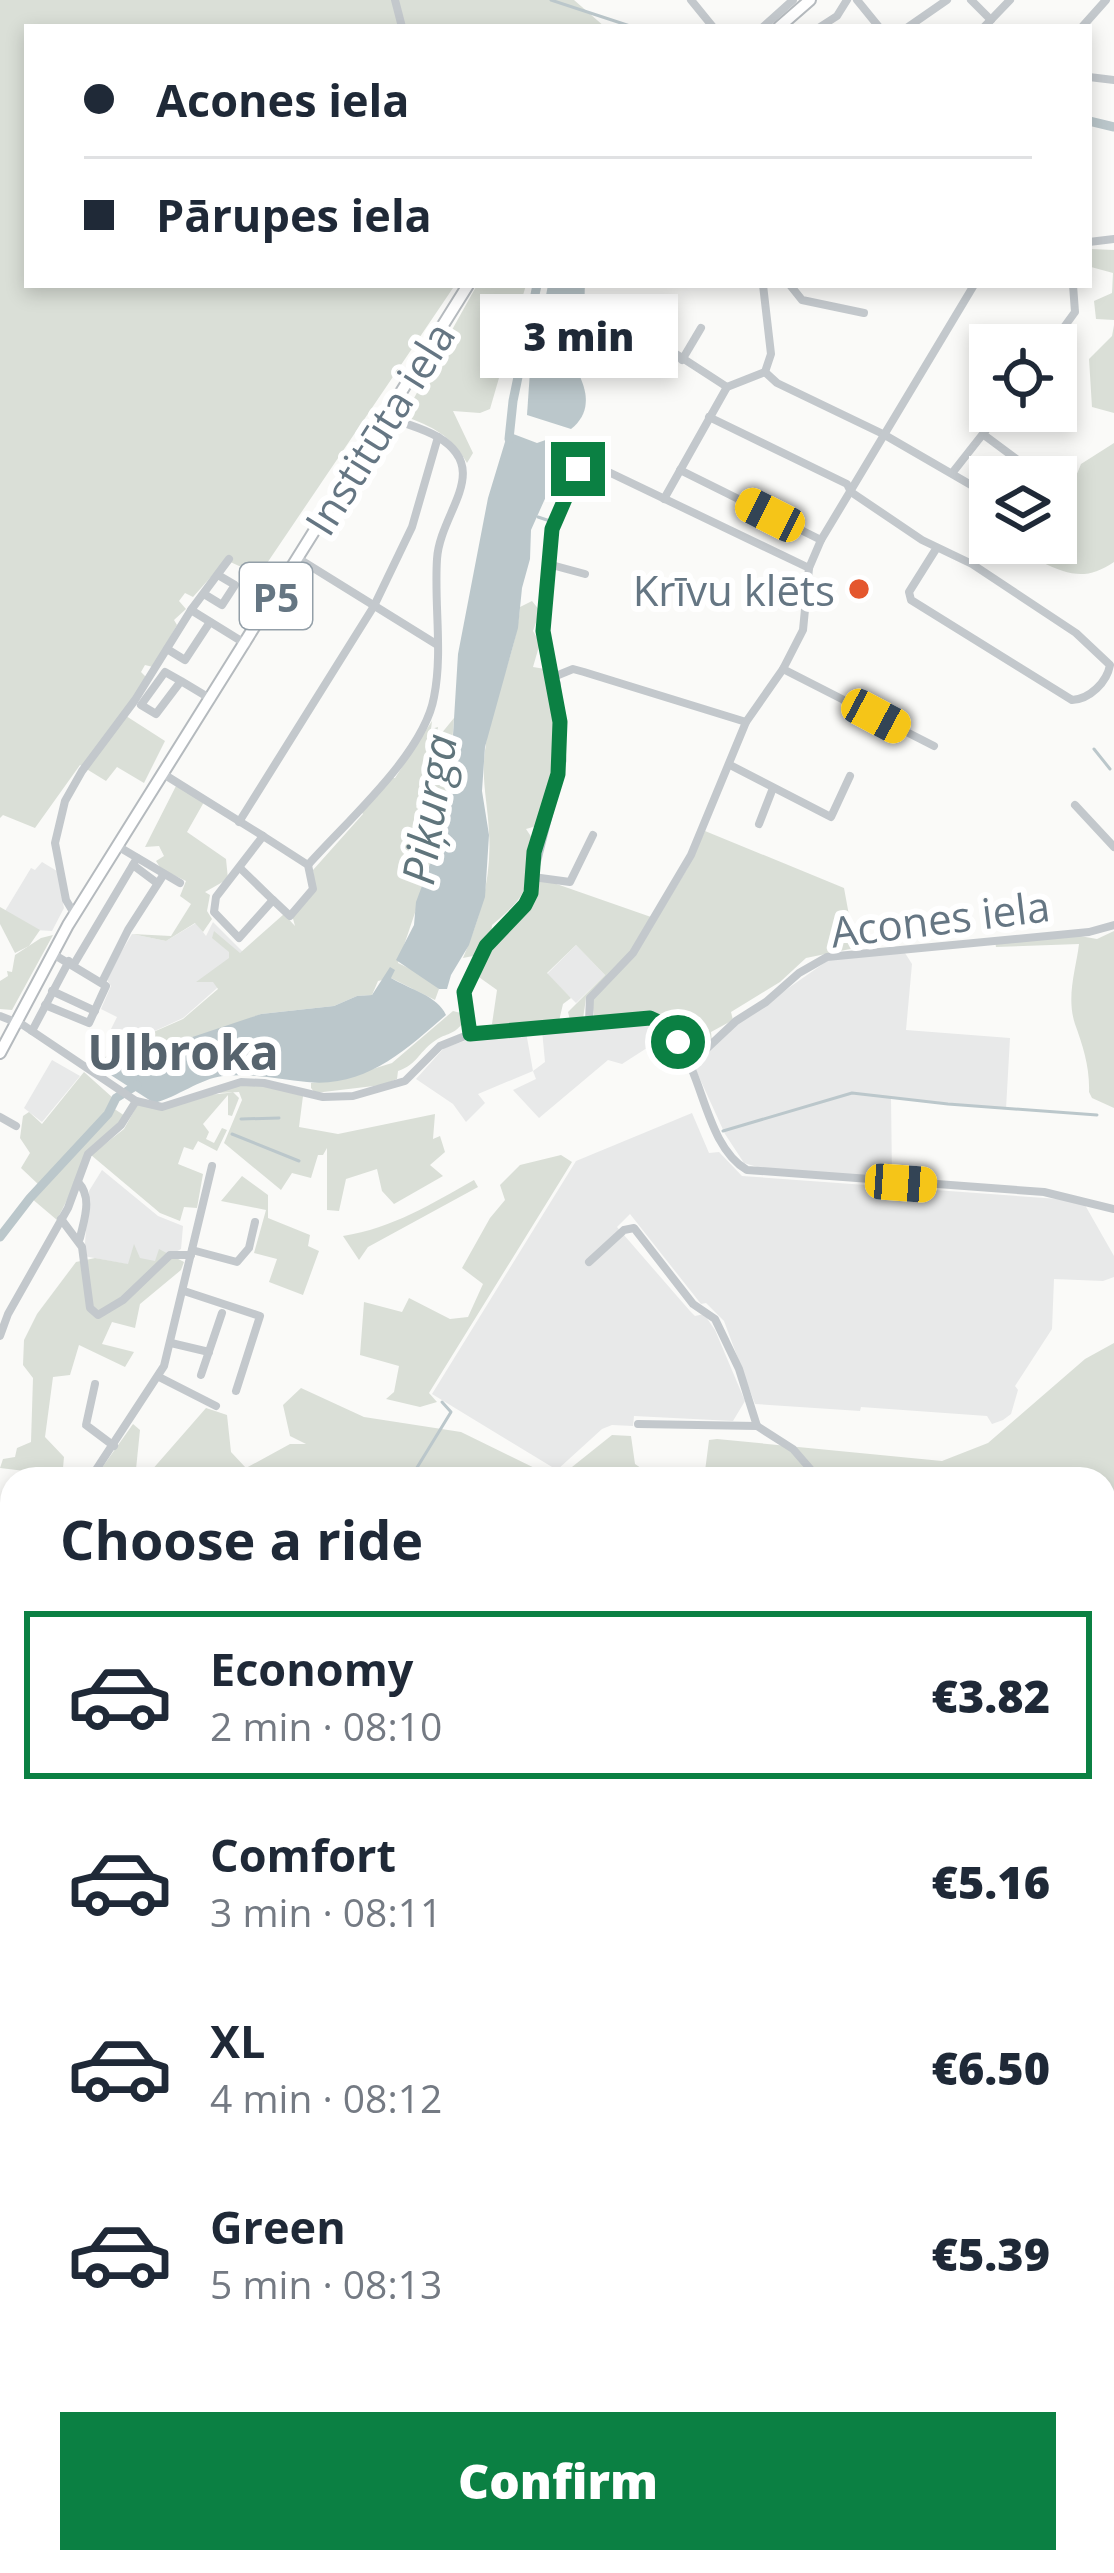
<!DOCTYPE html>
<meta charset="utf-8">
<style>
body{margin:0;font-family:"Open Sans",sans-serif;background:#f6f6f7;color:#1f2937;height:100vh;display:flex;flex-direction:column;font-size:45px;white-space:nowrap}
*{box-sizing:border-box;margin:0}
p{font-size:39px;color:#747a83}
.icon{flex:none;width:66px;height:66px;fill:none;stroke:currentColor;stroke-width:2;stroke-linecap:round;stroke-linejoin:round}
.map{position:relative;flex:1;overflow:hidden}
.panel{position:absolute;left:0px;top:1467px;width:1116px;height:1107px;display:flex;flex-direction:column;background:#fff;border-radius:36px 36px 0 0;box-shadow:0 6px 18px #0003}
.panel>*{flex:none}
.banner{position:absolute;left:24px;top:24px;width:1068px;height:264px;border-radius:0px;box-shadow:0 6px 18px #0003;display:grid;align-content:center;height:264px;padding:0 60px;background:#fff}
.fabs{position:absolute;left:969px;top:324px;display:grid;gap:24px}
.fabs a{display:grid;place-items:center;width:108px;height:108px;border-radius:0px;background:#fff;box-shadow:0 6px 18px #0003;font-size:60px}
.end{position:absolute;width:54px;height:54px;margin:-27px;border:15px solid #0b8043;background:#fff;box-shadow:0 0 0 6px #fff}
.from{border-radius:50%}
.bubble{position:absolute;height:84px;border-radius:0px;background:#fff;box-shadow:0 6px 18px #0003;font-size:39px;font-weight:800;line-height:84px;text-align:center}
.car{position:absolute;width:36px;height:72px;margin:-36px -18px;border-radius:15px;box-shadow:0 0 9px 3px #0007;background:linear-gradient(#f5c518 24%,#345 0 40%,#f5c518 0 76%,#345 0 86%,#f5c518 0)}
.banner b{display:flex;align-items:center;gap:42px;height:114px;font-size:45px}
.banner b+b{border-top:3px solid #e0e1e3}
.banner i{width:30px;height:30px;background:#1f2937}
ul{padding:0;list-style:none}
li{display:flex;align-items:center;gap:36px;height:168px;margin:0 24px 18px;padding:0 36px;border:6px solid transparent;border-radius:0px}
li div{flex:1}
li b{display:block;font-size:45px}
li em{font-style:normal;font-weight:800}
li.current{border-color:#0b8043}
li>.icon{width:108px;height:108px;stroke-width:1.5}
h2{padding:0 60px;font-size:54px;line-height:144px}
.action{display:flex;gap:24px;margin-top:auto;padding:24px 60px}
.action a{flex:1;height:138px;border-radius:0px;background:#0b8043;color:#fff;font-size:48px;font-weight:800;line-height:138px;text-align:center}
.map>svg:first-child{display:block}
</style>
<div class="map">
<svg width="1114" height="2573" viewBox="0 0 1114 2573">
<rect width="100%" height="100%" fill="#fafaf8"/>
<g fill="#e8e9e9">
<path d="M42,862L57,871L64,908L52,931L35,930L5,911L31,868L35,870Z"/>
<path d="M213,922L250,959L183,1018L133,1041L111,1029L117,1017L101,1009L111,986L106,978L132,934L166,941L196,923L206,936Z"/>
<path d="M576,945L605,975L576,1003L547,974Z"/>
<path d="M905,953L912,964L906,1030L1010,1038L1006,1109L891,1097L892,1177L767,1170L744,1163L725,1134L695,1068L696,1062L734,1026L830,959Z"/>
<path d="M648,1023L664,1037L622,1064L608,1060L539,1118L513,1090L536,1079L533,1071L545,1062L542,1030Z"/>
<path d="M526,1032L533,1071L478,1094L485,1103L466,1122L453,1104L416,1079L444,1048L476,1037Z"/>
<path d="M52,1060L80,1076L42,1122L24,1108Z"/>
<path d="M692,1113L709,1153L719,1152L742,1176L1059,1199L1085,1205L1114,1256V1277L1103,1281L1054,1279L1052,1329L1015,1386L1018,1390L1011,1414L1003,1420L992,1424L987,1416L861,1407L860,1411L755,1404L724,1321L706,1303L701,1304L630,1214L617,1227L690,1311L695,1316L704,1314L715,1330L745,1401L733,1421L634,1416L633,1426L612,1425L602,1429L557,1470L432,1394L576,1161Z"/>
<path d="M102,1170L158,1216L183,1226L181,1249L147,1268L84,1256L89,1191Z"/>
</g>
<g fill="#dadfd7">
<path d="M0,0H574L605,27H27V285H455L259,575L226,560L193,597L185,593L179,601L186,609L174,620L177,625L153,667L145,665L141,672L146,677L123,714L165,741L144,783L117,767L106,781L80,765L35,828L3,815L0,818Z"/>
<path d="M1091,249L1114,250V320L1096,319L1094,301L1112,293L1113,273L1091,267Z"/>
<path d="M477,285H526L490,409L480,413L453,411L473,453L467,463C451,435 433,427 404,416Z"/>
<path d="M1114,325V413L1092,407L1089,359L1112,336Z"/>
<path d="M1114,443V562C1086,581 1070,575 1041,562L1048,543H1056V524L1081,464Z"/>
<path d="M532,601L540,611L533,631L540,643L533,667L545,669L554,721L556,768L540,825L526,829L532,838C517,888 542,884 492,925L491,935L478,955L463,958C480,918 492,877 489,833C488,804 481,780 485,751C490,701 516,657 520,607Z"/>
<path d="M454,718L447,809L420,802L416,807L428,820L444,827L398,963L423,975L439,989L435,1000L391,978L378,981L372,995L357,996L334,1006L261,1014L199,1038L162,1046L145,1055L98,1066L123,1036L133,1041L183,1019L218,989L213,982H196L229,958V952L212,938L214,931L240,953L284,914L295,926L292,915L315,890L313,870L363,814L359,808L388,778H395L432,721L431,729L438,727L436,740Z"/>
<path d="M176,786L204,802L187,832L226,859L228,879L205,892L210,895L207,911L212,919L203,932L195,923L166,941L132,934L171,936L191,904L180,896L186,881L161,869L156,861L164,856L159,846L145,847Z"/>
<path d="M705,831L844,888L855,948L806,958L780,982L731,1012L733,1020L711,1032L712,1042L689,1053C682,1045 679,1036 672,1028C653,1006 620,1015 594,1017L592,1000L640,947L687,869Z"/>
<path d="M537,880L548,881L651,917L628,955L586,998L583,1019L570,1020L568,1012L605,975L576,945L547,973L571,998L563,1004L559,1021L507,1027L492,1024L497,990L476,975L489,949L529,904Z"/>
<path d="M0,907L40,930L29,946L15,953L0,924Z"/>
<path d="M1114,931V1108L1092,1098L1089,1092C1090,1068 1083,1046 1075,1024C1066,997 1076,969 1079,944L996,947L995,941L1074,935L1097,939Z"/>
<path d="M53,935L12,1010L0,1009V981L8,976L7,971L12,972L15,955L41,938Z"/>
<path d="M453,1011L461,1013L462,1024C453,1035 447,1033 436,1040C420,1050 417,1065 398,1071L397,1079L382,1085L315,1093L311,1088V1083L337,1080L392,1063Z"/>
<path d="M84,1072L113,1098L104,1114L39,1185L21,1168L30,1153L20,1138L23,1116L29,1112L42,1124Z"/>
<path d="M262,1085L303,1096L299,1127L338,1134L435,1114L433,1139L440,1136L445,1152L430,1165L443,1176L394,1204L382,1191L377,1169L346,1179L339,1211L327,1210V1148L323,1155H318L311,1178L292,1173L281,1190L224,1143L242,1100L239,1092L217,1093L228,1086Z"/>
<path d="M233,1092L239,1098L232,1116L228,1115V1095L203,1124L209,1132L206,1139L214,1143L222,1128L227,1130L217,1151L198,1141L193,1150L184,1147L178,1164L203,1174L197,1208L184,1207L180,1221L160,1213L91,1155L124,1129L138,1104C165,1116 179,1097 205,1095C215,1094 222,1094 233,1092Z"/>
<path d="M113,1108L125,1116L94,1146L57,1220L31,1198L110,1117Z"/>
<path d="M561,1155L572,1162L429,1393L437,1402L420,1407L386,1399L394,1392L399,1366L360,1355L364,1302L402,1312L409,1298L450,1319L468,1317L483,1284L462,1268L490,1218L505,1200L500,1185L520,1165Z"/>
<path d="M242,1176L268,1195V1218L310,1235L308,1246L319,1251L303,1295L269,1282L277,1259L254,1253L266,1210L221,1201Z"/>
<path d="M474,1180L478,1187L368,1247L359,1260L343,1236C393,1228 431,1204 474,1180Z"/>
<path d="M134,1244L140,1258L155,1261L159,1249L184,1262L181,1270L140,1304L135,1328L112,1322L102,1344L134,1352L125,1367L79,1345L70,1375L53,1377L45,1437L64,1457L62,1479H26L25,1471L0,1468L3,1459L15,1457L17,1448L31,1442L33,1378L23,1365L24,1340L37,1314L76,1262L95,1258L128,1264Z"/>
<path d="M1114,1343V2056L1104,2063V1479H704L709,1440L717,1439L942,1461L988,1443L1085,1359Z"/>
<path d="M301,1388L364,1417L461,1432L557,1479L612,1435L631,1436L635,1464L657,1479H144L206,1408L227,1415L231,1452L246,1468L290,1444H306L290,1436L283,1405Z"/>
<path d="M133,1424L140,1430L135,1479H94Z"/>
<path d="M12,1597V2364H0V1612Z"/>
<path d="M327,2562H511L512,2573H331Z"/>
<path d="M725,2562H813L817,2573H728Z"/>
</g>
<g fill="#bbc7cb">
<path d="M548,285H585C583,310 591,338 577,359L542,316Z"/>
<path d="M540,324C565,350 609,399 571,429L527,415L530,371Z"/>
<path d="M508,432L537,443L557,436L564,439L566,446L552,470L548,492L531,530L530,559L522,588L518,628L485,747L482,791L489,835L485,897L469,945L451,975L447,989H439L396,960L414,925L416,902L448,816L458,654L488,498Z"/>
<path d="M390,967L395,970L391,978C409,989 438,996 446,1015C406,1050 365,1088 307,1082C279,1079 252,1073 223,1076C199,1079 178,1097 154,1103L106,1072L109,1065L261,1014L334,1006L357,996L372,995Z"/>
</g>
<g fill="none" stroke-linecap="round" stroke-linejoin="round">
<g stroke="#bbc7cb" stroke-width="3">
<path d="M551,0L633,27"/>
<path d="M538,517L550,521"/>
<path d="M558,527L576,479L588,470L596,472"/>
<path d="M1094,749L1110,769"/>
<path d="M537,872L565,761L559,682"/>
<path d="M488,952L528,907L537,883"/>
<path d="M241,1119L279,1118"/>
<path d="M723,1131L852,1093L948,1104L1097,1115"/>
<path d="M232,1134L299,1161"/>
<path d="M410,1479L451,1412L442,1402"/>
<path d="M0,1583L11,1587"/>
<path d="M1104,1910L1114,1906"/>
<path d="M1104,2067L1114,2059"/>
<path d="M718,2562L721,2573"/>
<path d="M123,2573L147,2562"/>
<path d="M418,2573L446,2562"/>
<path d="M879,2573L893,2562"/>
</g>
<g stroke="#bbc7cb" stroke-width="9">
<path d="M1089,121L1114,127"/>
<path d="M509,439L513,401L537,285"/>
<path d="M0,1237L30,1198L108,1114L116,1098L137,1085"/>
</g>
<defs>
<g id="major">
<path d="M779,27L810,0"/>
<path d="M0,1053L68,925L468,285"/>
<path d="M0,2533L12,2532"/>
</g>
</defs>
<use href="#major" stroke="#b5babe" stroke-width="14"/>
<g stroke="#c3c8cc" stroke-width="8">
<path d="M395,0L402,27"/>
<path d="M691,0L713,27"/>
<path d="M857,0L879,27"/>
<path d="M971,0L991,20"/>
<path d="M763,27L793,0"/>
<path d="M820,27L837,16L847,0"/>
<path d="M908,27L947,0"/>
<path d="M984,27L1010,0"/>
<path d="M1082,27L1106,0"/>
<path d="M1089,77L1114,80"/>
<path d="M1089,242L1114,239"/>
<path d="M763,285L771,354L765,372"/>
<path d="M790,285L802,300L864,313"/>
<path d="M633,326L727,387"/>
<path d="M1051,345L1075,312L1073,285"/>
<path d="M682,360L701,328"/>
<path d="M765,372L777,383L883,434L990,496"/>
<path d="M709,417L847,484L851,492L922,540L972,564L1076,633L1110,665C1107,682 1090,699 1072,700L911,600L909,592L936,549"/>
<path d="M984,435L1023,464L1012,477"/>
<path d="M680,470L821,540"/>
<path d="M953,472L1001,411"/>
<path d="M664,499L727,387L765,372"/>
<path d="M299,559L436,644"/>
<path d="M548,564L585,574"/>
<path d="M204,594L222,605L235,585L218,575"/>
<path d="M191,610L246,644"/>
<path d="M167,649L185,660L210,622"/>
<path d="M783,669L934,746"/>
<path d="M551,678L573,669L584,672L746,722"/>
<path d="M181,681L165,672L141,705L156,714L181,681L211,699"/>
<path d="M730,765L831,817L850,776"/>
<path d="M165,775L263,836"/>
<path d="M1075,805L1114,847"/>
<path d="M239,822L374,606L412,527L438,437"/>
<path d="M759,824L773,788"/>
<path d="M263,836L308,865L313,889L290,916L273,900L239,938L214,912L216,897Z"/>
<path d="M119,847L180,883"/>
<path d="M133,865L157,883"/>
<path d="M308,865C347,821 424,754 434,697C443,652 434,605 437,559C440,512 493,470 438,437C421,427 403,424 387,416"/>
<path d="M240,868L273,900"/>
<path d="M533,877L570,882L593,835"/>
<path d="M75,915L66,900L55,843L65,801L82,771L135,700L191,610L229,559"/>
<path d="M74,964L137,858"/>
<path d="M102,982L128,930L164,874"/>
<path d="M52,991L95,1011"/>
<path d="M45,1005L89,1023L106,986L53,954"/>
<path d="M0,1016L23,1025L136,1101L162,1107L241,1082L264,1083L323,1097L353,1096L405,1081L440,1046L470,1034L650,1018C705,1040 696,1140 747,1170L1044,1192L1114,1209"/>
<path d="M589,1022L590,998L633,953L691,855L746,722L783,669L803,630L809,568L821,540L974,285"/>
<path d="M32,1031L69,961"/>
<path d="M470,1034L464,992L486,946L531,894L534,852L558,774L560,722L543,631L552,529L572,475L581,466H596L809,568"/>
<path d="M686,1060L703,1052L736,1021L766,1002L799,973L827,957L1089,932L1114,925"/>
<path d="M0,1117L16,1126"/>
<path d="M78,1182C93,1198 84,1219 80,1238"/>
<path d="M61,1219L82,1247L90,1308L98,1315L123,1300L170,1255H191"/>
<path d="M192,1250L237,1262L249,1248L255,1222"/>
<path d="M589,1262L624,1230L634,1228L693,1304L715,1319L739,1369L757,1426L793,1449L819,1479"/>
<path d="M184,1291L260,1316L236,1391"/>
<path d="M0,1336L8,1314L68,1208L88,1154L121,1125L136,1101"/>
<path d="M171,1343L209,1352"/>
<path d="M201,1375L222,1313"/>
<path d="M159,1377L216,1406"/>
<path d="M95,1384L86,1425L114,1446"/>
<path d="M638,1424L757,1426"/>
<path d="M90,1479L164,1366L212,1166"/>
<path d="M0,1533L12,1543"/>
<path d="M0,1608L12,1591"/>
<path d="M1104,1730L1114,1719"/>
<path d="M1104,2098L1114,2091"/>
<path d="M1104,2180L1114,2193"/>
<path d="M1104,2279L1114,2288"/>
<path d="M1104,2388L1114,2401"/>
<path d="M1104,2465L1114,2477"/>
<path d="M1104,2559L1114,2551"/>
<path d="M323,2562L326,2573"/>
<path d="M514,2562L517,2573"/>
<path d="M548,2562L553,2573"/>
<path d="M991,2562L998,2573"/>
<path d="M822,2573L834,2562"/>
<path d="M1087,2573L1101,2562"/>
</g>
<use href="#major" stroke="#fff" stroke-width="10"/>
</g>
<g fill="none" stroke-linecap="round" stroke-linejoin="round">
<path stroke="#0b8043" stroke-width="15" d="M578,469L552,529L543,631L560,722L558,774L534,852L531,893L525,905L486,946L464,992L470,1034L650,1018L665,1025L678,1042"/>
</g>
<circle fill="#e4572e" stroke="#fff" stroke-width="4.5" cx="859" cy="589" r="12"/>
<g text-anchor="middle" dominant-baseline="central" stroke-width="12" stroke-linejoin="round" paint-order="stroke">
<rect fill="#fff" stroke="#939fa8" stroke-width="3" x="240" y="563" width="72" height="66" rx="9"/>
<g font-size="39" font-weight="bold" fill="#657683">
<text x="276" y="596">P5</text>
</g>
<g font-size="42" fill="#657683" stroke="#fff">
<text transform="translate(379 428) rotate(-58)">Institūta iela</text>
<text transform="translate(940 918) rotate(-7)">Acones iela</text>
</g>
<g font-size="42" fill="#657683" stroke="#fff" text-anchor="end">
<text x="835" y="589">Krīvu klēts</text>
</g>
<g font-size="45" font-style="italic" fill="#60757c" stroke="#fff">
<text transform="translate(428 809) rotate(-81)">Piķurga</text>
</g>
<g font-size="48" font-weight="bold" fill="#57646e" stroke="#fff">
<text x="183" y="1051">Ulbroka</text>
</g>
</g>
</svg>
<div class="fabs">
<a><svg class="icon" aria-label="locate" viewBox="0 0 24 24"><circle cx="12" cy="12" r="6"/><path d="M12 2v4M12 18v4M2 12h4M18 12h4"/></svg></a>
<a><svg class="icon" aria-label="layers" viewBox="0 0 24 24"><path d="M12 4l9 5-9 5-9-5zM3 14l9 5 9-5"/></svg></a>
</div>
<i class="end from" style="left:678px;top:1042px"></i>
<i class="end" style="left:578px;top:469px"></i>
<div class="bubble" style="left:480px;top:294px;width:198px">3 min</div>
<i class="car" style="left:770px;top:515px;rotate:297deg"></i>
<i class="car" style="left:876px;top:716px;rotate:118deg"></i>
<i class="car" style="left:901px;top:1183px;rotate:94deg"></i>
<div class="banner">
<b><i class="from"></i>Acones iela</b>
<b><i></i>Pārupes iela</b>
</div>
<section class="panel">
<h2>Choose a ride</h2>
<ul>
<li class="current"><svg class="icon" aria-label="car" viewBox="0 0 24 24"><path d="M5 17H2v-5l4-1 3-4h7l3 4 3 1v5h-3M9 17h6M6 11h13"/><circle cx="7" cy="17" r="2"/><circle cx="17" cy="17" r="2"/></svg><div><b>Economy</b><p>2 min · 08:10</p></div><em>€3.82</em></li>
<li><svg class="icon" aria-label="car" viewBox="0 0 24 24"><path d="M5 17H2v-5l4-1 3-4h7l3 4 3 1v5h-3M9 17h6M6 11h13"/><circle cx="7" cy="17" r="2"/><circle cx="17" cy="17" r="2"/></svg><div><b>Comfort</b><p>3 min · 08:11</p></div><em>€5.16</em></li>
<li><svg class="icon" aria-label="car" viewBox="0 0 24 24"><path d="M5 17H2v-5l4-1 3-4h7l3 4 3 1v5h-3M9 17h6M6 11h13"/><circle cx="7" cy="17" r="2"/><circle cx="17" cy="17" r="2"/></svg><div><b>XL</b><p>4 min · 08:12</p></div><em>€6.50</em></li>
<li><svg class="icon" aria-label="car" viewBox="0 0 24 24"><path d="M5 17H2v-5l4-1 3-4h7l3 4 3 1v5h-3M9 17h6M6 11h13"/><circle cx="7" cy="17" r="2"/><circle cx="17" cy="17" r="2"/></svg><div><b>Green</b><p>5 min · 08:13</p></div><em>€5.39</em></li>
</ul>
<div class="action"><a>Confirm</a></div>
</section>
</div>
